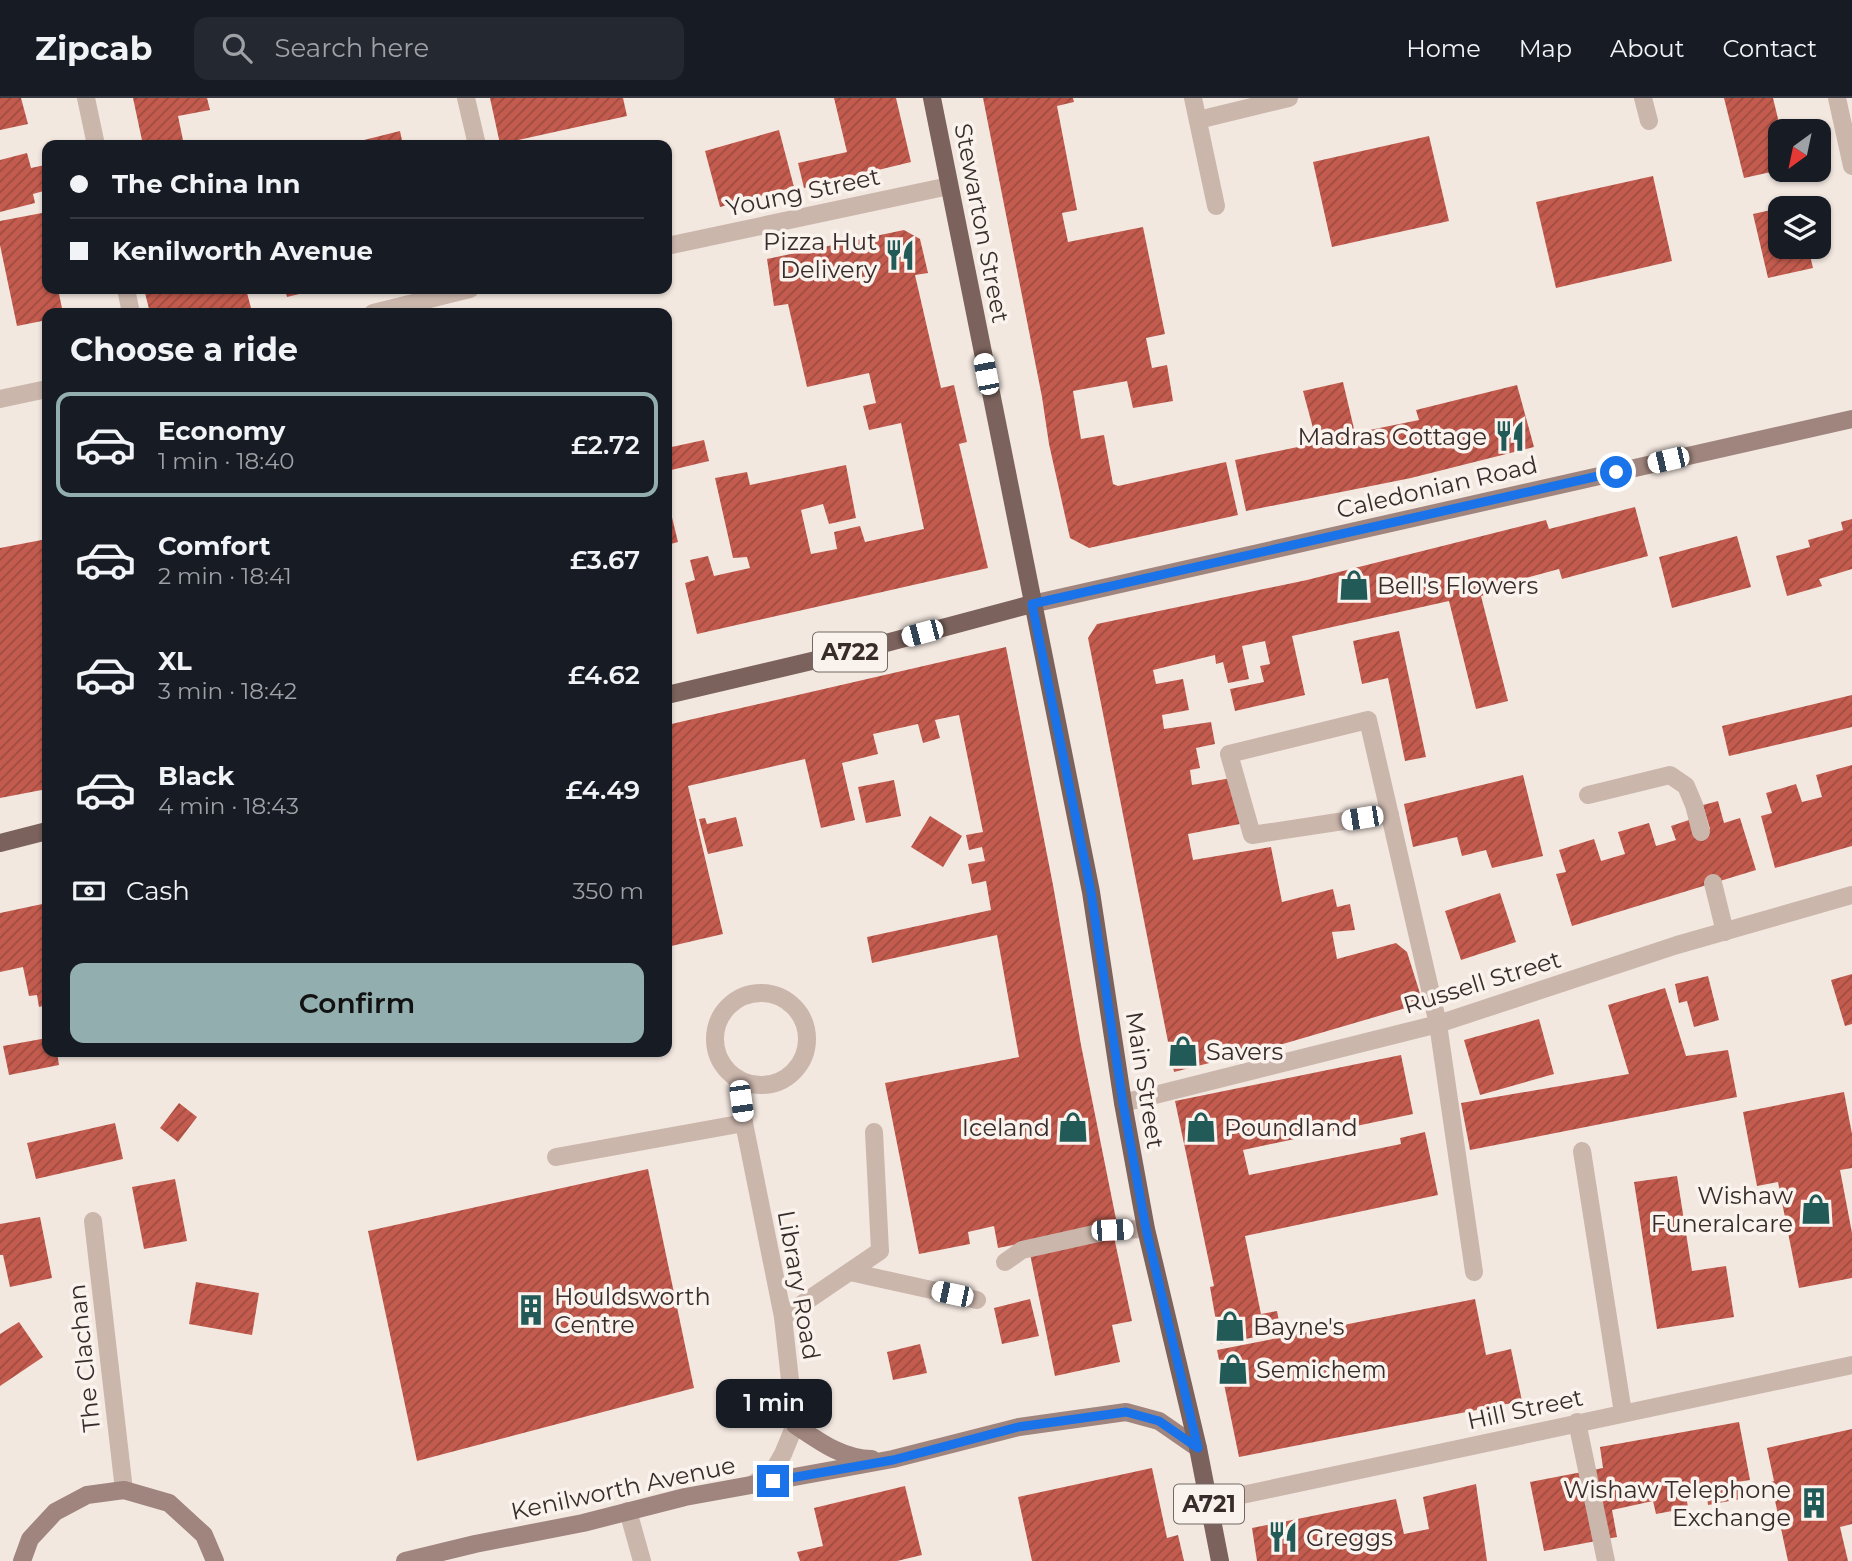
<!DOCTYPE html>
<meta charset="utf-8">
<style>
body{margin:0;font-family:Montserrat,sans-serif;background:#242831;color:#f1f3f6;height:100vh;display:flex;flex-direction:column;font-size:26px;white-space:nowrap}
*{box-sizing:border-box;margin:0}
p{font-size:23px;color:#9ea1a6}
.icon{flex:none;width:38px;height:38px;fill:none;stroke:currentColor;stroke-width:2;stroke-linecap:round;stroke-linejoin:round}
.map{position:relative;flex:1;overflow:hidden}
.drawer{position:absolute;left:42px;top:210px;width:630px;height:749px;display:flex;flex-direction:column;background:#171b24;border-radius:14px;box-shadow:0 2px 5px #0004}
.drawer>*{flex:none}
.guide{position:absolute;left:42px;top:42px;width:630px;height:154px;border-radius:14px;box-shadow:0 2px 5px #0004;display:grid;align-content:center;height:154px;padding:0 28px;background:#171b24}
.needle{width:46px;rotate:213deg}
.buttons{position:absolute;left:1768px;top:21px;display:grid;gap:14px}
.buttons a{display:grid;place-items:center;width:63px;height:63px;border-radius:14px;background:#171b24;box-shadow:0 2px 5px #0004;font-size:35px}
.end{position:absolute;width:32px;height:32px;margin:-16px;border:9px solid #1a73e8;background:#fff;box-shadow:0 0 0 4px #fff}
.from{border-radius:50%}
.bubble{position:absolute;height:49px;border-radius:14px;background:#171b24;box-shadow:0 2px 5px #0004;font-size:23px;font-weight:600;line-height:49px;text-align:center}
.car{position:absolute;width:21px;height:42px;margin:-21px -10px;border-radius:9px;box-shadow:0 0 5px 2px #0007;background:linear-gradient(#fff 24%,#345 0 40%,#fff 0 76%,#345 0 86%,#fff 0)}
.guide b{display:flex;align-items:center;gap:24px;height:66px;font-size:26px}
.guide b+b{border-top:2px solid #363941}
.guide i{width:18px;height:18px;background:#f1f3f6}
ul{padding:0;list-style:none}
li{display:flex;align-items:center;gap:21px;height:105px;margin:0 14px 10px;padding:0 14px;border:4px solid transparent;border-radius:14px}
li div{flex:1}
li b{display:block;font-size:26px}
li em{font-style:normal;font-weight:600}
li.on{border-color:#93aeae}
li>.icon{width:63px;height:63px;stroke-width:1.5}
h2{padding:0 28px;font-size:32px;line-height:84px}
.pay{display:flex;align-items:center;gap:18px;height:77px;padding:0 28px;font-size:26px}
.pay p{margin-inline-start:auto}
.primary-button{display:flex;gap:14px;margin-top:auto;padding:14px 28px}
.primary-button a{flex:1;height:80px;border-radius:14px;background:#93aeae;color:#111;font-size:28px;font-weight:600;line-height:80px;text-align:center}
header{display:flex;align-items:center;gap:42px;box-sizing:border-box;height:98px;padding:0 35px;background:#171b24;border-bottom:2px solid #363941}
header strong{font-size:33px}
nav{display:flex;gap:38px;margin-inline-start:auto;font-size:24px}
.search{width:490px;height:63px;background:#242831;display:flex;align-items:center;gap:18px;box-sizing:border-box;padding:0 24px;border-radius:14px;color:#9ea1a6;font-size:26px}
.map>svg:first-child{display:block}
</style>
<header>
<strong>Zipcab</strong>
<div class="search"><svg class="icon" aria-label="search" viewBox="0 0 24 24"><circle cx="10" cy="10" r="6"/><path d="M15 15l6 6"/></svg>Search here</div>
<nav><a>Home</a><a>Map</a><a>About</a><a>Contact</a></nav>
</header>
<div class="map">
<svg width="1852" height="1463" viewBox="0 0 1852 1463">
<defs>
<pattern id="building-hatch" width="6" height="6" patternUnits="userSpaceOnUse" patternTransform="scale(1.75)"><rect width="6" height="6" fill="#c35b4e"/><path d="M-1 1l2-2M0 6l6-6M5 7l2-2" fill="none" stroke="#9f4c41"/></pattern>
</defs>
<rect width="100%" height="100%" fill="#f3e8e0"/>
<g fill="url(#building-hatch)">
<path d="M0,0H21L28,26L0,32Z"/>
<path d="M133,0H207L210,12L178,18L184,47H143Z"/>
<path d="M490,0H623L627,18L500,46Z"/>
<path d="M834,0H896L911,64L804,90L798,65L847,54Z"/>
<path d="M983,0H1073L1074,4L1057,8L1077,112L1062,115L1068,144L1143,129L1165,236L1146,240L1152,270L1167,267L1173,303L1133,310L1127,283L1073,293L1081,341L1104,337L1113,386L1118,388L1226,364L1238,417L1089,450L1070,440L1049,346L1042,299Z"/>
<path d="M1724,0H1773L1781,33H1780V72L1744,80Z"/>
<path d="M779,32L794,89L720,109L705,53Z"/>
<path d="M400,33L403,47H356V44Z"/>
<path d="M1429,38L1449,123L1332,149L1313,64Z"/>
<path d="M27,55L31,70L45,67L47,74V92L33,96L35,105L0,114V62Z"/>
<path d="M1653,78L1672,163L1556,190L1536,104Z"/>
<path d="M1780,110V149H1808L1813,170L1768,180L1753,116Z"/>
<path d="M42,115L47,139V191H58L63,215H47V222L17,228L0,147V123Z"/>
<path d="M904,132L920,141L928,175L915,177L941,290L954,287L967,344L959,346L988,470L697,536L685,485L695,482L690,462L708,458L714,478L750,470L747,459L733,460L715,380L747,374L750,387L846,367L856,420L829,426L823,406L801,412L811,456L837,451L834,434L860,428L865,444L924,431L901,325L869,332L863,308L876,305L869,275L807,289L788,206L774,208L767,161Z"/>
<path d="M144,191H175V193L183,191H246L251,210L227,215H150Z"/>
<path d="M285,191H315V192L287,199Z"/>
<path d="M1343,284L1355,335L1419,322L1416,312L1517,287L1534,349L1411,380L1246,413L1235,362L1317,345L1303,293Z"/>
<path d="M704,342L709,363L667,373V350Z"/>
<path d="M667,399L678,444L667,447Z"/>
<path d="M1635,409L1648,458L1562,481L1559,471L1508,485L1509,492L1481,498L1508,603L1476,611L1449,503L1292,538L1305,597L1235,613L1230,591L1264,584L1260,568L1270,566L1265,543L1242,548L1249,581L1228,585L1223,564L1216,566L1215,557L1153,572L1156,586L1183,581L1189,612L1162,617L1164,631L1211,624L1215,646L1196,650L1200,670L1190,672L1192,687L1231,680L1240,726L1188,736L1193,762L1271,749L1282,804L1333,791L1337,809L1350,806L1355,832L1332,834L1337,861L1396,845L1407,854L1423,905L1276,948L1174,974L1088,540L1097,526L1307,482L1546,422L1549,431Z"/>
<path d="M1852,421V471L1819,481L1822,488L1787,498L1776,458L1810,449L1808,442L1843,432L1841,424Z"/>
<path d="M1737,438L1751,489L1672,510L1659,459Z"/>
<path d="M47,441V691L0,700V450Z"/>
<path d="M1399,533L1426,659L1405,663L1388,580L1362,586L1353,543Z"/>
<path d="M1006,549L1053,787L1081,947L1117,1126L998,1150L994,1128L968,1134L970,1146L919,1156L885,985L1019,959L997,837L872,865L867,839L991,812L986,783L972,786L968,766L985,763L982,749L969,752L966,737L983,734L959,617L935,622L940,640L923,645L918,626L873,636L878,656L842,665L855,722L821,730L805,661L688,688L723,836L667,849V627Z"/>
<path d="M1852,597V629L1729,658L1722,628Z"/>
<path d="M1852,667V748L1775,770L1761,718L1772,715L1766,695L1796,686L1802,704L1822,699L1816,677Z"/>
<path d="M1523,677L1543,758L1492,770L1486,752L1462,758L1457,739L1413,749L1404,706Z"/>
<path d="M894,682L901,718L866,725L858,689Z"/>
<path d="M1718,703L1724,725L1740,720L1756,772L1572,828L1556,776L1566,774L1559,752L1594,741L1601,763L1625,756L1618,734L1649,725L1656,748L1676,742L1671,728L1689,722L1694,736L1710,731L1703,707Z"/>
<path d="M930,718L962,738L943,769L911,749Z"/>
<path d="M736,719L743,748L708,756L699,721L705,720L707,726Z"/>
<path d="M1500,795L1516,844L1461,862L1445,813Z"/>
<path d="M47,805V907L39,909L37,897L29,898L23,869L0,874V815Z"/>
<path d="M1852,876V926L1845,928L1831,882Z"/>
<path d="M1708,878L1719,922L1694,929L1687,903L1679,905L1675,886Z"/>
<path d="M1665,890L1686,958L1728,952L1737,999L1470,1052L1461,1005L1629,976L1608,907Z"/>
<path d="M1539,921L1554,976L1480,997L1464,942Z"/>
<path d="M47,940V954H57L59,967L9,977L3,948Z"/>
<path d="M1401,957L1413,1016L1243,1052L1249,1077L1401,1046L1400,1040L1425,1034L1438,1097L1245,1138L1261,1216L1277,1213L1281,1234L1220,1246L1210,1189L1214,1188L1175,1003Z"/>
<path d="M1844,994L1852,1036V1070L1840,1072L1852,1135V1180L1799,1190L1778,1084L1757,1088L1743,1014Z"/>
<path d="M179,1005L197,1019L178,1044L160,1030Z"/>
<path d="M115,1025L123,1061L36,1081L27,1045Z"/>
<path d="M648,1071L694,1290L417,1363L368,1133Z"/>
<path d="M1677,1078L1692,1173L1726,1168L1734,1219L1657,1231L1634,1084Z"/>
<path d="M175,1081L187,1143L144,1151L132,1089Z"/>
<path d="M40,1119L52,1180L10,1189L3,1157H0V1126Z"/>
<path d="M1114,1139L1132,1223L1112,1227L1120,1264L1055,1278L1030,1156Z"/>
<path d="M196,1184L259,1195L252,1237L189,1226Z"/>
<path d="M1030,1201L1039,1238L1002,1246L994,1210Z"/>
<path d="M1475,1201L1486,1257L1511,1251L1522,1303L1239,1359L1217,1252Z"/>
<path d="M19,1224L43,1259L0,1288V1236Z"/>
<path d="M920,1246L927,1275L893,1282L887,1254Z"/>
<path d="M1739,1324L1750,1382L1737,1384L1740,1401L1708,1407L1706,1392L1686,1396L1688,1410L1656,1416L1653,1403L1612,1412L1617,1439L1544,1453L1530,1384L1603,1370L1600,1349Z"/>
<path d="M1852,1331V1426L1840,1429L1848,1463H1788L1771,1384L1774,1383L1767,1350Z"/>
<path d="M1152,1370L1167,1440L1178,1437L1184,1463H1032L1018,1399Z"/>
<path d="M1476,1386L1487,1463H1257L1252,1430L1396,1401L1404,1436L1429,1431L1423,1399Z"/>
<path d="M905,1388L922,1457L897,1463H800L797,1454L823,1448L814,1410Z"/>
</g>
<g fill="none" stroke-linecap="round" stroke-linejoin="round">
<g stroke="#cbb6ac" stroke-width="18">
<path d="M1588,697L1670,677L1686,688L1694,707L1701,734"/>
<path d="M1390,716L1252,737L1229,656L1368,622L1438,926L1474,1174"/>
<path d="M1713,785L1725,834"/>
<path d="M1582,1053L1623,1315"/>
<path d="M556,1059L744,1025"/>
<path d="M1005,1164L1022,1152L1112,1132L1146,1131"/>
<path d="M850,1174L977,1202"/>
<path d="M783,1219L880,1153L874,1034"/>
<path d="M628,1413L642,1463"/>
</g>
<g stroke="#cbb6ac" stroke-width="18">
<path d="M86,0L96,47"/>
<path d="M466,0L477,47"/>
<path d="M1193,0L1216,108"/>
<path d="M1643,0L1649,23"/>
<path d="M1837,0L1852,68"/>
<path d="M1198,22L1289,0"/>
<path d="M667,148L949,88"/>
<path d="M126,191L131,215"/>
<path d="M373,215L470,191"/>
<path d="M0,301L47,291"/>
<circle cx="761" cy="941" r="46"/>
<path d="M737,980L744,1025L783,1219L795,1327L783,1356L775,1370L752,1387"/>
<path d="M1123,1005L1438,926L1677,847L1852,797"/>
<path d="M93,1123L124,1392"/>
<path d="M1577,1324L1606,1463"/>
<path d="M1209,1404L1852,1267"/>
</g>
<g stroke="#9f857d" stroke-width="18">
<path d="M1032,506L1852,321"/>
<path d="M795,1327C819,1343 842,1361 872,1361"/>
<path d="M22,1463L30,1441L55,1414L87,1397L124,1392L169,1405L204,1437L215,1463"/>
<path d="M405,1463L475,1446L583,1425L685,1399L893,1361L1019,1329L1126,1314L1159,1323L1198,1350"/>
</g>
<g stroke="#7b625c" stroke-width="18">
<path d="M932,0L1091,794L1123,1005L1146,1131L1198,1350L1220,1463"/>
<path d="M667,597L871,549L1032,506"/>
<path d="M0,745L47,733"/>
</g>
</g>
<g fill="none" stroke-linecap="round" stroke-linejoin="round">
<path stroke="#1a73e8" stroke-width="9" d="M773,1383L893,1362L1018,1329L1126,1314L1159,1323L1198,1350L1146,1131L1123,1005L1091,794L1032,506L1616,374"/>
</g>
<defs>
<symbol id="restaurant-bare" viewBox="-9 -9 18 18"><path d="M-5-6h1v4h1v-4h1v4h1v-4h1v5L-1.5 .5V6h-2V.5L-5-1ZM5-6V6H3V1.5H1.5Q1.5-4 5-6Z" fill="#215a56" stroke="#faf2ed" stroke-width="2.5" paint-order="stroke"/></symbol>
<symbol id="shop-bare" viewBox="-9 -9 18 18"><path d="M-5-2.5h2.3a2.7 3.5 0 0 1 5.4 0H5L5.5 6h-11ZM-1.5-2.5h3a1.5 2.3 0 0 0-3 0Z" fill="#215a56" stroke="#faf2ed" stroke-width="2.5" paint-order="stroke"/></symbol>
<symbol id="building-bare" viewBox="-9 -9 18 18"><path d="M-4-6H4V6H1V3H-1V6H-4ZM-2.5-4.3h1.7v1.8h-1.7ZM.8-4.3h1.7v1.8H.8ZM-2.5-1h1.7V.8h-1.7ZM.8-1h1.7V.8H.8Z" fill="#215a56" stroke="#faf2ed" stroke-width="2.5" paint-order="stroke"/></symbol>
</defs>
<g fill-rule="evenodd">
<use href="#restaurant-bare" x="878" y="135" width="44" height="44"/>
<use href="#restaurant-bare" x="1488" y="316" width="44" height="44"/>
<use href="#shop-bare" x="1332" y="465" width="44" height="44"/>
<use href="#shop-bare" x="1161" y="931" width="44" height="44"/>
<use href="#shop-bare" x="1051" y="1007" width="44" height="44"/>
<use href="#shop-bare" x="1179" y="1007" width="44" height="44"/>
<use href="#shop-bare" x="1794" y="1089" width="44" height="44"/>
<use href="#building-bare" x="509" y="1190" width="44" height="44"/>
<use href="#shop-bare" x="1208" y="1206" width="44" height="44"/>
<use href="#shop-bare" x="1211" y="1249" width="44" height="44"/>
<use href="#building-bare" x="1792" y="1383" width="44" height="44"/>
<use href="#restaurant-bare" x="1261" y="1417" width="44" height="44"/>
</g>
<g text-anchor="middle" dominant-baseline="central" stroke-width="7" stroke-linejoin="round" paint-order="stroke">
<g fill="#faf2ed" stroke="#736865" stroke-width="2">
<rect x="813" y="534.5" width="74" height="39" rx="5"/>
<rect x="1174" y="1386.5" width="70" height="39" rx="5"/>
</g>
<g font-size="23" font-weight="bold" fill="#392d2b">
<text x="850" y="554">A722</text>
<text x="1209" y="1406">A721</text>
</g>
<g font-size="24" fill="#392d2b" stroke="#faf2ed">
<text transform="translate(803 94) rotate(-12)">Young Street</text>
<text transform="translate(982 125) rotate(79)">Stewarton Street</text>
<text transform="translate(1437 389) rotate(-13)">Caledonian Road</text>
<text transform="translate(1482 884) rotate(-17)">Russell Street</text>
<text transform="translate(1145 982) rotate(81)">Main Street</text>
<text transform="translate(799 1187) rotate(80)">Library Road</text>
<text transform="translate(84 1260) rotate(-96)">The Clachan</text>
<text transform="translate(1525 1311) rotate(-12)">Hill Street</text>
<text transform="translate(623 1390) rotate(-12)">Kenilworth Avenue</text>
</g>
<g font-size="24" fill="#392d2b" stroke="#faf2ed" text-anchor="start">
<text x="877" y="143" text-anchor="end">Pizza Hut<tspan x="877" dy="28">Delivery</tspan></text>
<text x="1487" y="338" text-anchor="end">Madras Cottage</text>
<text x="1377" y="487">Bell's Flowers</text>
<text x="1206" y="953">Savers</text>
<text x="1050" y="1029" text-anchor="end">Iceland</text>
<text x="1224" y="1029">Poundland</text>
<text x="1793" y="1097" text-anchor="end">Wishaw<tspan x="1793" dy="28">Funeralcare</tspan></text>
<text x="554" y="1198">Houldsworth<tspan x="554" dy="28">Centre</tspan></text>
<text x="1253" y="1228">Bayne's</text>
<text x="1256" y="1271">Semichem</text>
<text x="1791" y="1391" text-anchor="end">Wishaw Telephone<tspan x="1791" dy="28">Exchange</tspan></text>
<text x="1306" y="1439">Greggs</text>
</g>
</g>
</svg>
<div class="buttons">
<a><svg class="needle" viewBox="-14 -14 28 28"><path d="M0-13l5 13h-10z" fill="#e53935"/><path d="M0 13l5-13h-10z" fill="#9ea1a6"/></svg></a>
<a><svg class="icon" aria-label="layers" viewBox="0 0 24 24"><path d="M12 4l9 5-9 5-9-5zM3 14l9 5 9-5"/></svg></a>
</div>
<i class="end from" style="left:1616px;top:374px"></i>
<i class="end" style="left:773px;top:1383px"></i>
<div class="bubble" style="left:716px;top:1281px;width:116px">1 min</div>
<i class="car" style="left:986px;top:276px;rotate:349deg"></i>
<i class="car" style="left:1668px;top:362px;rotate:257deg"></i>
<i class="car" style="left:922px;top:535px;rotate:255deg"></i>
<i class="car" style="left:1362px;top:720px;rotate:261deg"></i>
<i class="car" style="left:741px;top:1003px;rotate:172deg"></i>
<i class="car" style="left:1112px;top:1132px;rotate:88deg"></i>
<i class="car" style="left:952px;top:1196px;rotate:282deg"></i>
<div class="guide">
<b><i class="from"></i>The China Inn</b>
<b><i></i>Kenilworth Avenue</b>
</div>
<section class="drawer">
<h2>Choose a ride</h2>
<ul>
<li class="on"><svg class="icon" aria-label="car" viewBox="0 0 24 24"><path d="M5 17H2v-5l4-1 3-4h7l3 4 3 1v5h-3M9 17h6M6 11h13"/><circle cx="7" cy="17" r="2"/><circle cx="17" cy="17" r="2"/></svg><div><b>Economy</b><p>1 min · 18:40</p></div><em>£2.72</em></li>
<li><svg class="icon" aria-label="car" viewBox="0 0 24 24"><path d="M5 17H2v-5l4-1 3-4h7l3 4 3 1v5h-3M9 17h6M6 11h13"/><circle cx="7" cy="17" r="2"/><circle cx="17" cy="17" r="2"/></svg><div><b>Comfort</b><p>2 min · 18:41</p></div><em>£3.67</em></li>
<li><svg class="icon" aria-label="car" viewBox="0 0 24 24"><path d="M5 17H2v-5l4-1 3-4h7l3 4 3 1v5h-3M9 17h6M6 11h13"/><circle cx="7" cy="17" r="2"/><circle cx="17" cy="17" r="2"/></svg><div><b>XL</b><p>3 min · 18:42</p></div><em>£4.62</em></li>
<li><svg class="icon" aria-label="car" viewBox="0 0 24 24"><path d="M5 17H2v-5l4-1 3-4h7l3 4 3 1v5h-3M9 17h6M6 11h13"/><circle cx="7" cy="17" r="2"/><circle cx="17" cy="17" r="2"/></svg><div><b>Black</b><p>4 min · 18:43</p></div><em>£4.49</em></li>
</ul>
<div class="pay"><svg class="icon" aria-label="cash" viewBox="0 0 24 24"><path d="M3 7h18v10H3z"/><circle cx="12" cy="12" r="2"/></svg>Cash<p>350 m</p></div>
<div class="primary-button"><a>Confirm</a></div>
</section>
</div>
